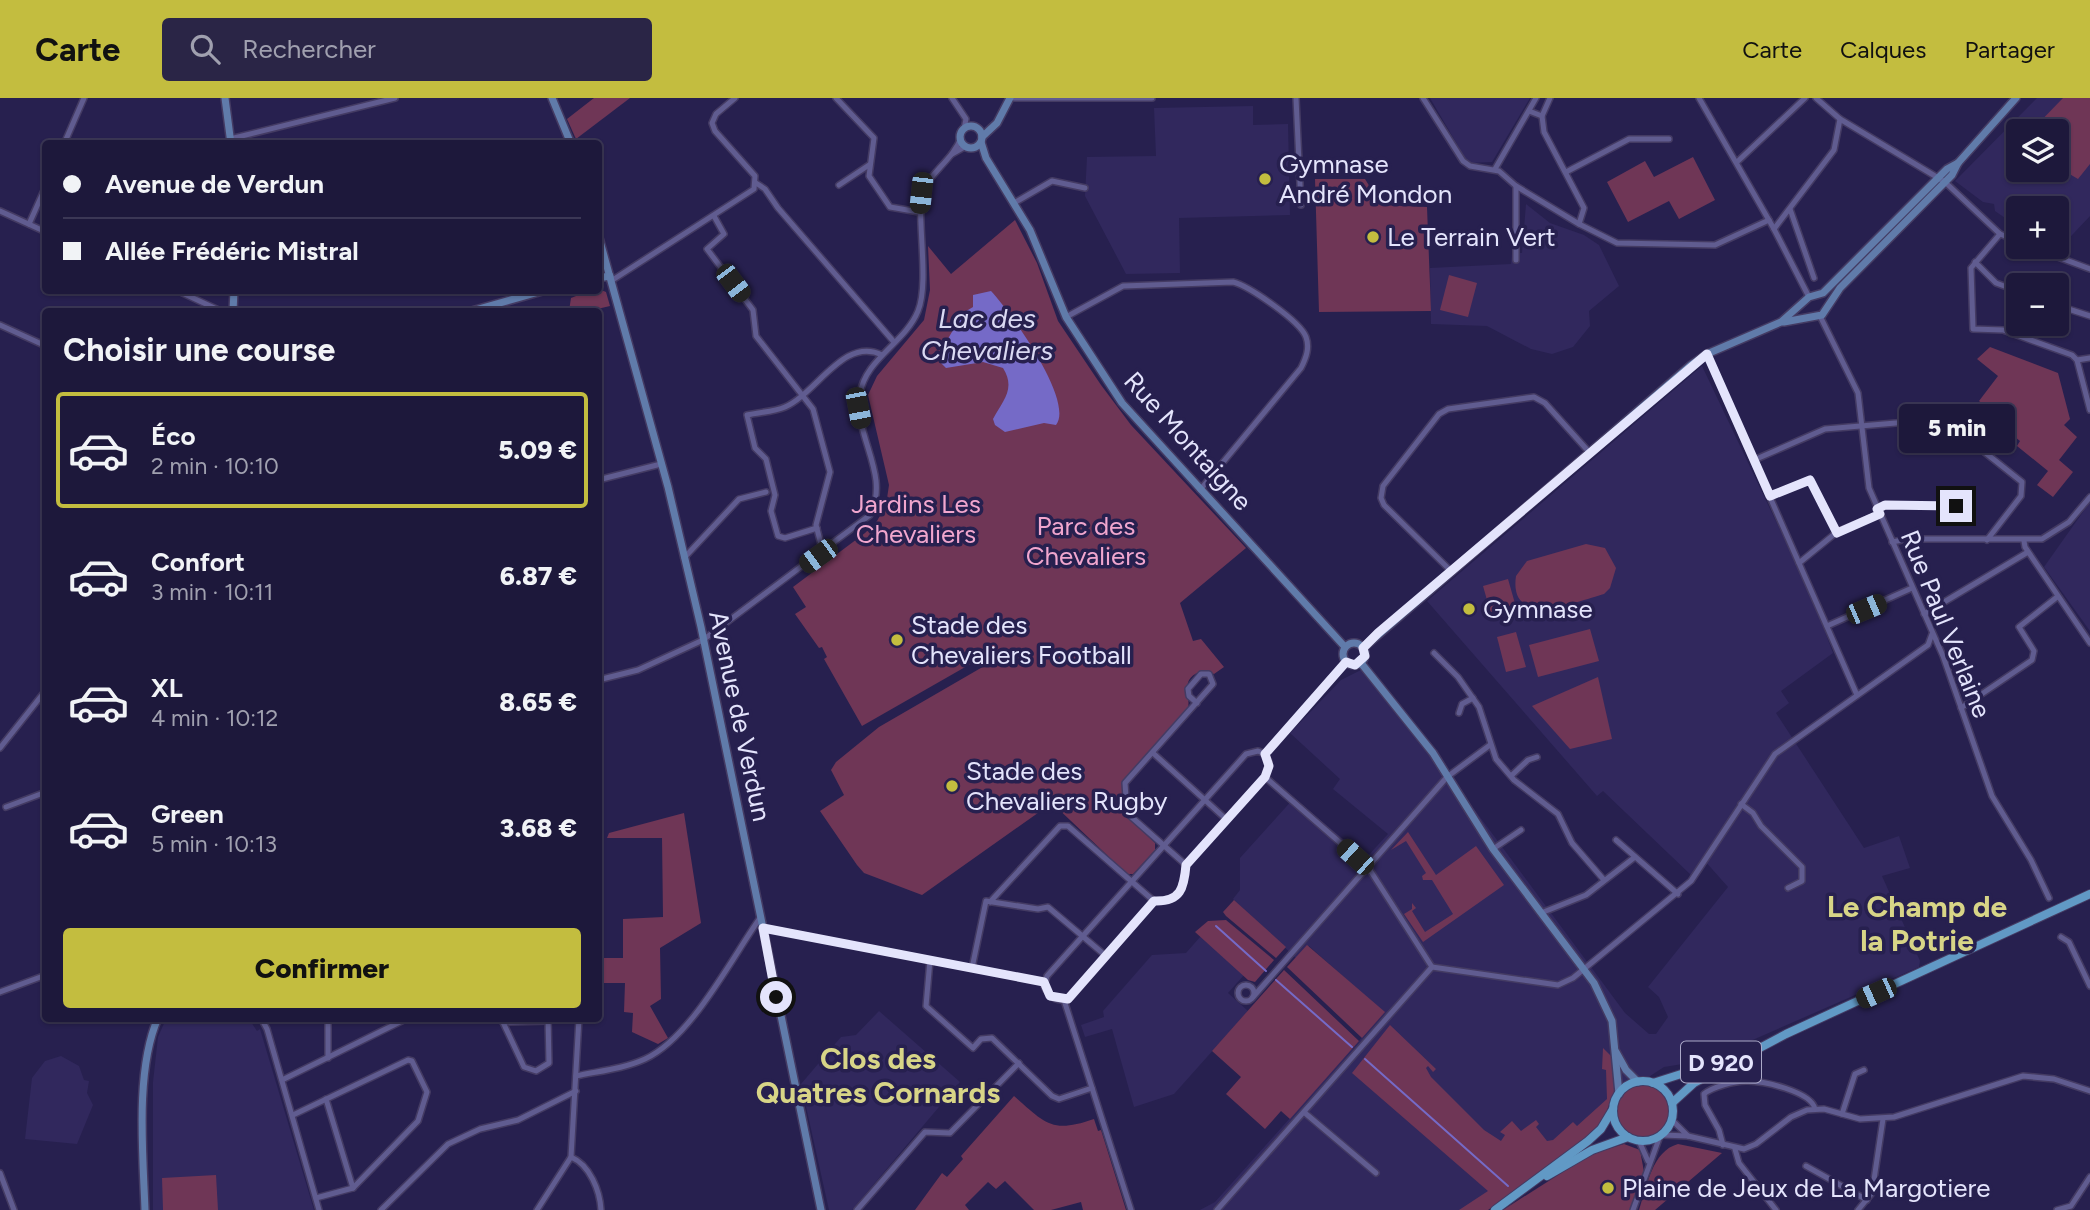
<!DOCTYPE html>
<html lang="fr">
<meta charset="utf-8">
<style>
body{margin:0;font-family:Figtree,sans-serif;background:#2a2546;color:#f1f3f6;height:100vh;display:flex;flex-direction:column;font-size:26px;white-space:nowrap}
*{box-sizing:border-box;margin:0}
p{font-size:23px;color:#a0a0af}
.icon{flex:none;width:38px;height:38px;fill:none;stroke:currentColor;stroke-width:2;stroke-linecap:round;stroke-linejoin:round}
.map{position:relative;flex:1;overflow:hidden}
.panel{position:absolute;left:42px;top:210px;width:560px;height:714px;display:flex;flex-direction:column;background:#1d183b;border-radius:7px;box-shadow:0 2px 5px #0004,0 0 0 2px #3b3755}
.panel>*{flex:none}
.top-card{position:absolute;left:42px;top:42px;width:560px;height:154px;border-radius:7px;box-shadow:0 2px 5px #0004,0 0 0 2px #3b3755;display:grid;align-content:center;height:154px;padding:0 21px;background:#1d183b}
.buttons{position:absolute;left:2006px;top:21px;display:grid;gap:14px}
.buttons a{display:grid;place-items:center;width:63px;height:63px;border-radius:7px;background:#1d183b;box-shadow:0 2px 5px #0004,0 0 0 2px #3b3755;font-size:35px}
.end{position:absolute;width:32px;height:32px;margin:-16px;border:9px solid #e4e4fc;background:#111;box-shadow:0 0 0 4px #111}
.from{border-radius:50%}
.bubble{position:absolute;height:49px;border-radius:7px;background:#1d183b;box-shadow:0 2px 5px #0004,0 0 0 2px #3b3755;font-size:23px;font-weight:800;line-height:49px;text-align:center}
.car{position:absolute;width:21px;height:42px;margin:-21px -10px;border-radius:9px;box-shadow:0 0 5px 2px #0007;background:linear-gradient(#222 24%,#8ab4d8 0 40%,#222 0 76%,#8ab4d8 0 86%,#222 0)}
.top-card b{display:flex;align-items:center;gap:24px;height:66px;font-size:26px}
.top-card b+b{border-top:2px solid #3b3755}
.top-card i{width:18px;height:18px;background:#f1f3f6}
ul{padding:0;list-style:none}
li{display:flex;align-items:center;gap:21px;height:116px;margin:0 14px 10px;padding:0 7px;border:4px solid transparent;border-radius:7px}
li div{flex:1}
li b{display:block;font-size:26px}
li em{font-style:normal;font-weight:800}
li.selected{border-color:#c3bd3f}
li>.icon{width:63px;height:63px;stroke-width:1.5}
h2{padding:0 21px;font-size:32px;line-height:84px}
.button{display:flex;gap:14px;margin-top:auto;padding:14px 21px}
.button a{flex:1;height:80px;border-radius:7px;background:#c3bd3f;color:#111;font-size:28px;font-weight:800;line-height:80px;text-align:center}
header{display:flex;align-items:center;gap:42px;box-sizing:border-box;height:98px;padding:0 35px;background:#c3bd3f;color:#111}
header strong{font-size:33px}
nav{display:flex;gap:38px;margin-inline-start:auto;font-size:24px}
.search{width:490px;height:63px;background:#2a2546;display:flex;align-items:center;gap:18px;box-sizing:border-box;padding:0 24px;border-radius:7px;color:#a0a0af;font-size:26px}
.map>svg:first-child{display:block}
</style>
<header>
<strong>Carte</strong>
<div class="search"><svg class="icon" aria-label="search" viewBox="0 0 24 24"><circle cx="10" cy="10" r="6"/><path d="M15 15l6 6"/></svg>Rechercher</div>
<nav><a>Carte</a><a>Calques</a><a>Partager</a></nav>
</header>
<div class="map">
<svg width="2090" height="1112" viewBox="0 0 2090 1112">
<rect width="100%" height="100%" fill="#27204f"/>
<g fill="#31285d" fill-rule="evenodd">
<path d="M1430,0H1530L1492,64L1468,65Z"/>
<path d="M2037,0H2090V118L2057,153L2049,149H2056V110H2018V129L1995,113L1994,106L1983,104L1955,83ZM2018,33H2056V72H2018Z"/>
<path d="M1253,8V27L1288,26L1290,117L1179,120L1180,175L1126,176L1085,98L1087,59L1156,58L1154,10Z"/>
<path d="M1526,106L1550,125L1584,137L1599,147L1619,188L1589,213L1590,228L1573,249L1552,256L1531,251L1487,228L1431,226L1430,170L1511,166L1512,155H1522Z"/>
<path d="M1702,268L1812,499L1833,555L1781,593L1789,605L1776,615L1864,750L1899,738L1910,770L1882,778L1920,863L1919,869L1707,962L1664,969L1607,1006L1468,1112H1200L1215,1104L1384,915L1309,848L1297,861L1233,801L1240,792V760L1294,700L1366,760L1388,736L1333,691L1340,681L1290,635L1341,582L1361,572L1454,684L1625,915L1649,936H1656L1668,919L1659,899L1648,889L1728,789L1704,762L1691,777L1603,693L1597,698L1427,503Z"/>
<path d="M2090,404V533L2044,469Z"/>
<path d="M1201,838L1244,877L1228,895L1248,913L1174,996L1134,1009L1112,931L1085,939L1081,927L1104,919L1103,913L1152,857L1186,855Z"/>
<path d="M879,913L960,984L852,1112H829L801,986L841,939L856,937Z"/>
<path d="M166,921H249L257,933L260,931L314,1112H153V984L158,939Z"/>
<path d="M61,958L79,968L84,982L89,983L87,995L93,1007L77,1046L25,1041L32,980L45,963Z"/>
</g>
<g fill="#6f3656">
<path d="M594,0H630L576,41L567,21Z"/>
<path d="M2063,0H2090V66L2078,81L2056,68V33H2031Z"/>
<path d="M1693,59L1715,102L1679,121L1669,103L1628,124L1607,84L1645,63L1654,79Z"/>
<path d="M1315,81H1365L1381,107L1427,109L1431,213L1319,214Z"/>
<path d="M1015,122L1037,165L1058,223L1101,287L1131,327L1246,450L1180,505L1193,543L1201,541L1224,569L1214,576L1205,572C1178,580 1191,593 1188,611L1123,685L1125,717L1155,745V752L1133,776H1127L1052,705L922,797L864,775L857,767L820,713L844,697L831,672L836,664L879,629L986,567L981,560L862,628L824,561L827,559L822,549L819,550L795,516L806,509L793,489L865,435L877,423L886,407L889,387L868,297L877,278L924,222L930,192L928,148L951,176Z"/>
<path d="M1449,177L1477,185L1468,219L1440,212Z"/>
<path d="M599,191L606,194L610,208L589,213H569L571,200L576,198L574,193Z"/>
<path d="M1990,249L2058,275L2070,321L2064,327L2077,339L2059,362L2073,374L2053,399L2037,387L2048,373L2017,348L2020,343L1996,324L1998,319L1979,303L1998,278L1977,261Z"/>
<path d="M1586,446L1605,450L1616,470L1610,490L1604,496C1579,503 1508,532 1516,478L1527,463Z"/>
<path d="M1508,481L1516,509L1491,516L1483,488Z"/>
<path d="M1590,531L1599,563L1538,579L1529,547Z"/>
<path d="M1516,534L1526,569L1506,574L1497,539Z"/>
<path d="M1598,579L1612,641L1570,651L1532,608Z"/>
<path d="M684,715L701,825L660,850L661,901L650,908L668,940L658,946L632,934L633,915L624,914L625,885H599L598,860H623V821L663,819L662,740H607L609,735Z"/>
<path d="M1408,734L1436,777L1476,748L1504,787L1423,844L1404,816L1412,811V805L1416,810L1412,813L1425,834L1453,816L1432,782H1423L1422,778L1426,775L1406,743L1391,752Z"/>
<path d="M1234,802L1286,849L1276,860L1226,818L1223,814Z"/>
<path d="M1226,822L1274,862L1255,884L1248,882L1195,834L1208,823Z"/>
<path d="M1307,847L1385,914L1362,940L1287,869Z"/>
<path d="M1284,872L1359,943L1290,1021L1281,1013L1265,1031L1226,996L1241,979L1212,953Z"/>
<path d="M1390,927L1436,971L1433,974L1428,968L1426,970L1431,979L1484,1032L1501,1043L1505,1037L1500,1034L1512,1023L1521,1033L1536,1022L1539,1026L1536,1029L1547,1043L1553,1042L1573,1024L1577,1028L1607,1001L1606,972L1602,971L1603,950L1611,958L1615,991L1601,1028L1488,1112H1459L1488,1093L1352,975Z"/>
<circle cx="1643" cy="1013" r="30"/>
<path d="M1014,998C1045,1025 1051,1036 1094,1021L1098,1033L1101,1032L1126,1112H1083L1081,1104L1051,1112H1034L1005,1083L996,1091L988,1084L965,1107L969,1112H915L942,1075L947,1079L963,1061L961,1058Z"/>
<path d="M1624,1046L1640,1052L1644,1074L1630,1112H1503L1591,1056Z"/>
<path d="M1678,1046L1722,1055L1655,1112H1639C1647,1088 1652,1053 1678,1046Z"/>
<path d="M216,1077L218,1112H163L162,1080Z"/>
</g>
<path fill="#756ac7" d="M991,193C1009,212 1075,303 1056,327L1044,325L1005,334L995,327L993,321C1003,302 1016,291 1003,270L983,264L946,270L939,263L942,251L963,215L973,209V197Z"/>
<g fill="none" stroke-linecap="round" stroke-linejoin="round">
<g stroke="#756ac7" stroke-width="2">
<path d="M1216,828L1266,873"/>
<path d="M1276,882L1352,949"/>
<path d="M1365,961L1508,1088"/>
</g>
<defs>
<g id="street">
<path d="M836,0L874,40L869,78L890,109L919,114"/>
<path d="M952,0L966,21L964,31"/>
<path d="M1014,0H1152"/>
<path d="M1296,0L1301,107"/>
<path d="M1423,0L1463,63L1470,68L1499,73L1516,88L1579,126"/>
<path d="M1699,0L1774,131L1809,199"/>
<path d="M1529,13L1542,18L1550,0"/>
<path d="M1542,18L1544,34L1584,110L1579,126L1617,145L1715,147L1769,122"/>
<path d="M1840,21L1945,84L2000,136L2018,143"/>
<path d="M230,41L395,0"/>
<path d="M64,46L84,0"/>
<path d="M952,56L966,48"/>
<path d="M1737,64L1805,0"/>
<path d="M1495,71L1536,0"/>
<path d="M1566,74L1629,41H1669"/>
<path d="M756,85L765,91L778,110L894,244"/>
<path d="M839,87L869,67"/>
<path d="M1014,105L1052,83L1085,90"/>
<path d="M1790,111L1814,180"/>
<path d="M0,113L46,134"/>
<path d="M714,118L724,136L707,151L753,212L756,238L813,311L830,374L816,427L823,454"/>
<path d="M29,126L46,88"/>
<path d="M1774,131L1834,52L1840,21L1816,0"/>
<path d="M2000,136L1971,170L1973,231L2003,232L2072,257L2077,262L2090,312"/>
<path d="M2031,149L2090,171"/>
<path d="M1516,162V88"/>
<path d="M1975,164L1996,185L2018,193"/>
<path d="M611,183L754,91L755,78L715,33L712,25L716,16L735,0"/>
<path d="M176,192L223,214"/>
<path d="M2056,207L2090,218"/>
<path d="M1820,218L1858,295L1869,390L1943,558L1992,698L2031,762L2049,800"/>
<path d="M1066,219L1123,188L1233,184C1249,188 1300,223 1306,239C1310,250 1306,260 1301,270L1200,392"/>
<path d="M0,227L46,248"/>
<path d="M1707,256L1857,597"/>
<path d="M2077,262L2090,260"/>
<path d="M1754,362L1825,331L1943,321L2022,384L2021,398L1987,442"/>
<path d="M598,382L661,366"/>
<path d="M1770,398L1810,382L1837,434"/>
<path d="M1877,411L1885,407L1956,408L1963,402"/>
<path d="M817,430L785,440L778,438L771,413L775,397L766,361L755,350L747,317C759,314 774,314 785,309C817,295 844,238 882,257"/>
<path d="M2024,443L2025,449L2090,545"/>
<path d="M1892,444L1907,441H2042L2069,424L2090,399"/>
<path d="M684,460L739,401L766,394"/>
<path d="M1799,465L1837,434L1880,416"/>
<path d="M1451,473L1384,407L1381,400L1383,388L1439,316L1448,311L1534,299L1545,305L1590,355"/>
<path d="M1924,516L2028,454"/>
<path d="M1827,528L1912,490"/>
<path d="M1434,555L1458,579L1479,609L1496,661L1514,682L1558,716L1572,745L1604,782"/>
<path d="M598,582L638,572L703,542L870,417C891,376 853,338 860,296C865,261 905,245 918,213C929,186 918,128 921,95C931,74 953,61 961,40"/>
<path d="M1961,610L2032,562L2034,553L2019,529L2057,499"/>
<path d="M1459,615L1462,606L1473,600"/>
<path d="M598,625V729"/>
<path d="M0,650L46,592"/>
<path d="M1258,653L1265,656L1269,664L1265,679L1186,767C1183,790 1181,804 1154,803L1071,899C1059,906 1049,900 1044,888L1047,878L1246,656Z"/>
<path d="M1153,655L1227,722"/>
<path d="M1265,656L1346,564"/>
<path d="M1511,678L1528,662L1537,659"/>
<path d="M1265,679L1368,769L1432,869"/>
<path d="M1741,706L1753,715L1761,728L1802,769V783L1788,790"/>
<path d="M6,709L46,694"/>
<path d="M1616,742L1678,796"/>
<path d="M1493,751L1521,732"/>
<path d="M1186,767L1127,715L1125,685L1213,586L1209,576H1201L1188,591L1189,598L1197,605"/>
<path d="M990,804L1060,728H1068L1154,803"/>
<path d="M1541,815L1586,797L1635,759"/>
<path d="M763,830L1044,884"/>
<path d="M2061,839L2069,844L2090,888"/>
<path d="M930,862L926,908L973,950L981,941L992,940L1052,998L1059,1001L1092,990"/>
<path d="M1432,869L1558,887L1573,880L1691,783L1775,656L1928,547L1932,536"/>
<path d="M972,870L986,803L1038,811L1048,809L1106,858"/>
<circle cx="1246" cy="895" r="8"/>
<path d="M0,894L46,877"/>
<path d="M1253,899L1447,679L1490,647"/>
<path d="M1064,902L1131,1112"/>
<path d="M261,920L267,931L319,1112"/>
<path d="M501,920L524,969L536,973L549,965L548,920"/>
<path d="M503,924L549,923"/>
<path d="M328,960V920"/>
<path d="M576,978C599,973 623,971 645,961C691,940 731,861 760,820"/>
<path d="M282,982L408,920"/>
<path d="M326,1001L353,1090"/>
<path d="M1305,1015L1376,1075"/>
<path d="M1842,1016L1855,976L1864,972"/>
<path d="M293,1017L408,962L412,963L427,994L418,1023L353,1090L316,1100"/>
<path d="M1672,1022L1688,1038"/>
<path d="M1662,1037L1688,1038L1744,1051L1756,1046L1791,1019L1807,1012L1824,1011L1860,1021L1894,1019L2023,978L2054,981L2090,993"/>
<path d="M1639,1043L1648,1063"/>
<path d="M1723,1047L1719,1032L1705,1007L1704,996C1712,989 1735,983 1746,983C1762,982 1812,994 1815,1011"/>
<path d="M1735,1051L1739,1065L1776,1112"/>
<path d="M571,1059C590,1067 600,1093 601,1112"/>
<path d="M1806,1068L1867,1102"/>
<path d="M0,1075L14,1112"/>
<path d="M381,1112L448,1046L480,1031L518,1022L576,993"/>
<path d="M537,1112L571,1059L579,920"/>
<path d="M857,1112L925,1034L950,1035L1019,965"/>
<path d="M1217,1112L1432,869"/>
<path d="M1633,1112L1660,1038"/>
<path d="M1858,1112L1872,1095L1883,1021"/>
<path d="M2057,1112L2071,1108L2090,1079"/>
</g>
<g id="secondary">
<path d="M225,0L231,46"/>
<path d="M552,0L571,46"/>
<circle cx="971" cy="39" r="11"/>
<path d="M982,39L997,25L1010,0"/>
<path d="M981,44L986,60L1030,132L1066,219L1122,305L1345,549"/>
<path d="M598,136L668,389L701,529L821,1112"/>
<path d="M598,180L610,178"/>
<path d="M233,214L234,192"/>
<path d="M468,214L546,192"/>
<path d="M1784,224L1822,217L1840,190L1952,77L1958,65L2016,0"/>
<circle cx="1354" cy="556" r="11"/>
<path d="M1363,550L1691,267L1707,256L1781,224L1809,199L1823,195L1947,71L1958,65"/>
<path d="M1361,565L1433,655L1493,751L1594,885L1612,923L1619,996"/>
<path d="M1616,954L1626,972L1638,984"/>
<path d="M145,1112C143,1056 135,972 158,920"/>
</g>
<g id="primary">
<circle cx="1643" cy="1013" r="30"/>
<path d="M1653,985L1722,963L1744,953"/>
<path d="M1672,1005L1694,985L1786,936L2090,796"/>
<path d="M1547,1078L1592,1052L1628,1039"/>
<path d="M1495,1112L1588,1043L1601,1031L1613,1011"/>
</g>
</defs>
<use href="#street" stroke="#443b63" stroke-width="8"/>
<use href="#secondary" stroke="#443b63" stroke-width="10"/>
<use href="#primary" stroke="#443b63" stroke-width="10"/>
<use href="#street" stroke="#605c90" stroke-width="5"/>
<use href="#secondary" stroke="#607baa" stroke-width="7"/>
<use href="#primary" stroke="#6199c5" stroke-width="8"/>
</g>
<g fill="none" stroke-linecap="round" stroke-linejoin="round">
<path stroke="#e4e4fc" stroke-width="9" d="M776,899L763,830L1044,884L1050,898L1068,901L1154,803C1181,804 1184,790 1186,767L1265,679L1269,668L1265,656L1346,564L1355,567L1365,558L1363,550L1378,535L1707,256L1770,398L1810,382L1837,435L1880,416L1877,411L1885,407L1956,408"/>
</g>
<g fill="#c3bd3f" stroke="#27204f" stroke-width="2.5">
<circle cx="1265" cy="81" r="7"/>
<circle cx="1373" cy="139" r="7"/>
<circle cx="1469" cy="511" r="7"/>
<circle cx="897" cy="542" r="7"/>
<circle cx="952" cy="688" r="7"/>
<circle cx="1608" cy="1090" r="7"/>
</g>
<g text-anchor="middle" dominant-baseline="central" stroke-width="7" stroke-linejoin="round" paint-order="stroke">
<rect fill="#27204f" stroke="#aba9c8" stroke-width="2" x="1681" y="943.5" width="80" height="41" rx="5"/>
<g font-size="24" font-weight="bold" fill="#e4e4fc">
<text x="1721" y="964">D 920</text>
</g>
<g font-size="26" fill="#e4e4fc" stroke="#27204f" text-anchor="start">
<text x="1279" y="66">Gymnase<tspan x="1279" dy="30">André Mondon</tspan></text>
<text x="1387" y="139">Le Terrain Vert</text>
<text x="1483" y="511">Gymnase</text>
<text x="911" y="527">Stade des<tspan x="911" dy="30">Chevaliers Football</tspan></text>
<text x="966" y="673">Stade des<tspan x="966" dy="30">Chevaliers Rugby</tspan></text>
<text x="1622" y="1090">Plaine de Jeux de La Margotiere</text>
</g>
<g font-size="26" fill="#e4e4fc" stroke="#27204f">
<text transform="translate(1188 343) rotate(48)">Rue Montaigne</text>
<text transform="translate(1946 526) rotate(68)">Rue Paul Verlaine</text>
<text transform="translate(740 618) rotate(78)">Avenue de Verdun</text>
</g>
<g font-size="26" fill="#f1a6ce" stroke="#27204f">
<text x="916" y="406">Jardins Les<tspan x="916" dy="30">Chevaliers</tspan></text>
<text x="1086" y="428">Parc des<tspan x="1086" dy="30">Chevaliers</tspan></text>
</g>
<g font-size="28" font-style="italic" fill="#dad9f2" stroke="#27204f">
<text x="987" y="220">Lac des<tspan x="987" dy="32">Chevaliers</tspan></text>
</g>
<g font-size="30" font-weight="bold" fill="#d8d587" stroke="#27204f">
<text x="1917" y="808">Le Champ de<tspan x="1917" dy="34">la Potrie</tspan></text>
<text x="878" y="960">Clos des<tspan x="878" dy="34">Quatres Cornards</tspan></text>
</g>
</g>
</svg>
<div class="buttons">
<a><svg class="icon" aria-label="layers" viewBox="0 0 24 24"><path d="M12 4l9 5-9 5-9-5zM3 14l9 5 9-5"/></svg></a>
<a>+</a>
<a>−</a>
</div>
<i class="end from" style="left:776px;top:899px"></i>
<i class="end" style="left:1956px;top:408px"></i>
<div class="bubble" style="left:1899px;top:306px;width:116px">5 min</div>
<i class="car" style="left:921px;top:95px;rotate:186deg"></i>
<i class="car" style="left:733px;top:185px;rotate:143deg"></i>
<i class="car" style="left:858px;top:310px;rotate:169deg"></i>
<i class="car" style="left:818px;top:458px;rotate:234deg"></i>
<i class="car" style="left:1866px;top:511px;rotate:67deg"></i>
<i class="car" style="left:1355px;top:759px;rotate:312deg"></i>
<i class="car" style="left:1876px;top:895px;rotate:246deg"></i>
<div class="top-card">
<b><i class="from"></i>Avenue de Verdun</b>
<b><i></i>Allée Frédéric Mistral</b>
</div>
<section class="panel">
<h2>Choisir une course</h2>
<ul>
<li class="selected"><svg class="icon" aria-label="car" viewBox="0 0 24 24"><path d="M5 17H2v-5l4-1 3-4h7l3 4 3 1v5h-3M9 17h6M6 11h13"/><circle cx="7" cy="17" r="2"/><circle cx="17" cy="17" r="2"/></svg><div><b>Éco</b><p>2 min · 10:10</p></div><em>5.09 €</em></li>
<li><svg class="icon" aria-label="car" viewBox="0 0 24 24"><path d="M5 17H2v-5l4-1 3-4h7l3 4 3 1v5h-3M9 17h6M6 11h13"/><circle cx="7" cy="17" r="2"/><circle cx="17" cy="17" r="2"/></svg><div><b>Confort</b><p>3 min · 10:11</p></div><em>6.87 €</em></li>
<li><svg class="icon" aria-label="car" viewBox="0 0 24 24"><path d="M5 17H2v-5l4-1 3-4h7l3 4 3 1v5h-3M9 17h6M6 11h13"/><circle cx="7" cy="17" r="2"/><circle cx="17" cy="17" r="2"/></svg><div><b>XL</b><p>4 min · 10:12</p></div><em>8.65 €</em></li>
<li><svg class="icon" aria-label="car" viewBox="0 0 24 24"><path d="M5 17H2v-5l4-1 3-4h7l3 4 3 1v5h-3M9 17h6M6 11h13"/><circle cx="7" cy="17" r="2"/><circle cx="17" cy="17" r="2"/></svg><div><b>Green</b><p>5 min · 10:13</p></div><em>3.68 €</em></li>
</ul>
<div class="button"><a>Confirmer</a></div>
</section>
</div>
